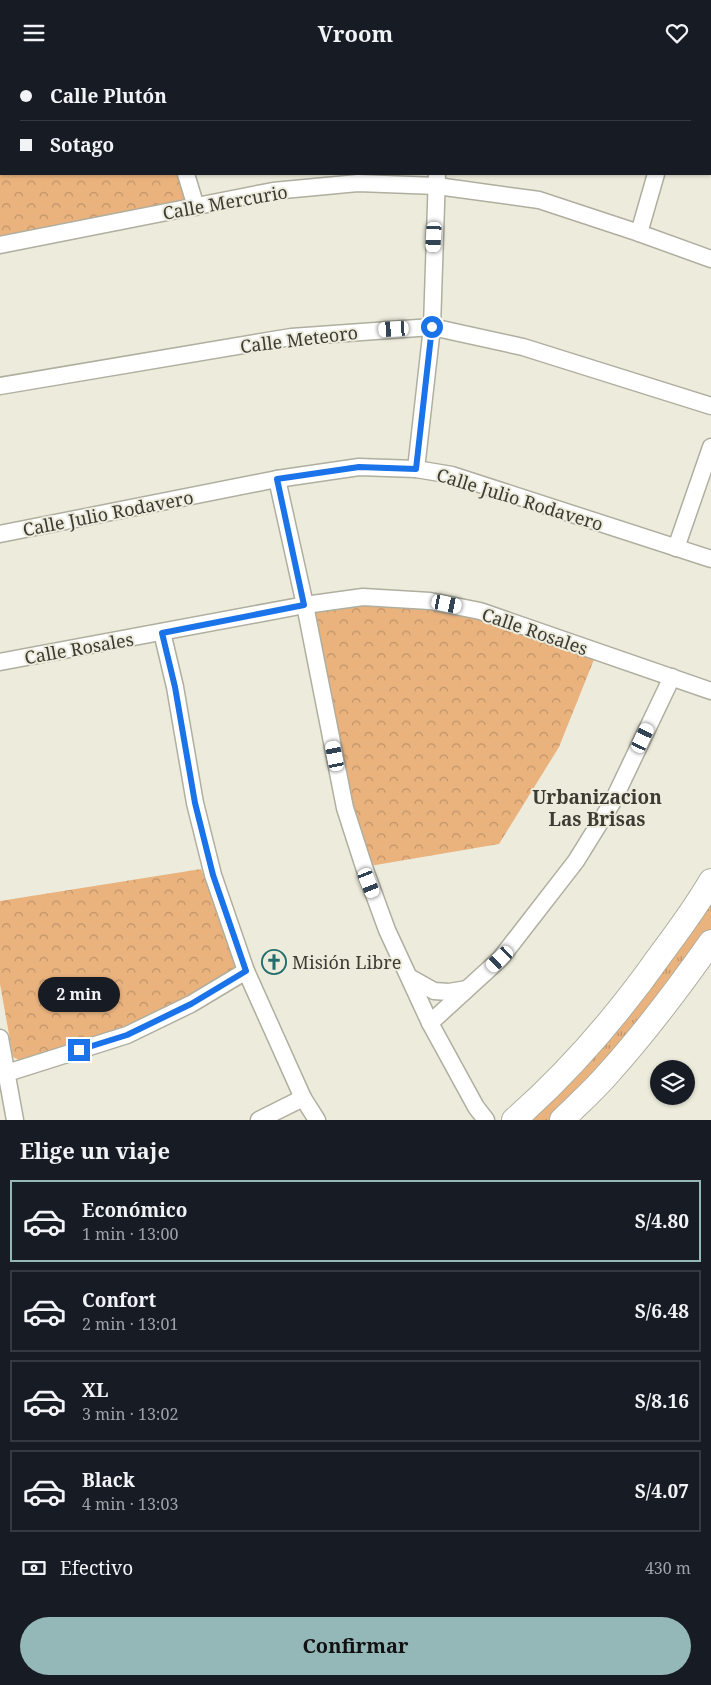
<!DOCTYPE html>
<html lang="es">
<meta charset="utf-8">
<style>
body{margin:0;font-family:"Noto Serif",serif;background:#20242c;color:#f1f3f6;height:100vh;display:flex;flex-direction:column;font-size:19px;white-space:nowrap}
*{box-sizing:border-box;margin:0}
p{font-size:16px;color:#9ea1a6}
.icon{flex:none;width:28px;height:28px;fill:none;stroke:currentColor;stroke-width:2;stroke-linecap:round;stroke-linejoin:round}
.map{position:relative;height:1055px;overflow:hidden}
.details{display:flex;flex-direction:column;background:#171b24;flex:1}
.details>*{flex:none}
.top-card{position:absolute;left:0px;top:0px;width:711px;height:110px;box-shadow:0 1px 4px #0004;display:grid;align-content:center;height:110px;padding:0 20px;background:#171b24}
.tools{position:absolute;left:650px;top:995px;display:grid;gap:10px}
.tools a{display:grid;place-items:center;width:45px;height:45px;border-radius:50%;background:#171b24;box-shadow:0 1px 4px #0004;font-size:25px}
.end{position:absolute;width:22px;height:22px;margin:-11px;border:6px solid #1a73e8;background:#fff;box-shadow:0 0 0 2px #fff}
.from{border-radius:50%}
.bubble{position:absolute;height:35px;border-radius:18px;background:#171b24;box-shadow:0 1px 4px #0004;font-size:16px;font-weight:700;line-height:35px;text-align:center}
.car{position:absolute;width:15px;height:30px;margin:-15px -8px;border-radius:6px;box-shadow:0 0 4px 1px #0007;background:linear-gradient(#fff 24%,#345 0 40%,#fff 0 76%,#345 0 86%,#fff 0)}
.top-card b{display:flex;align-items:center;gap:18px;height:48px;font-size:19px}
.top-card b+b{border-top:1px solid #363941}
.top-card i{width:12px;height:12px;background:#f1f3f6}
ul{padding:0;list-style:none}
li{display:flex;align-items:center;gap:15px;height:82px;margin:0 10px 8px;padding:0 10px;border:2px solid #363941;border-radius:0px}
li div{flex:1}
li b{display:block;font-size:19px}
li em{font-style:normal;font-weight:700}
li.selected{border-color:#94b7b8}
li>.icon{width:45px;height:45px;stroke-width:1.5}
h2{padding:0 20px;font-size:22px;line-height:60px}
.pay{display:flex;align-items:center;gap:12px;height:55px;padding:0 20px;font-size:19px}
.pay p{margin-inline-start:auto}
.action{display:flex;gap:10px;margin-top:auto;padding:10px 20px}
.action a{flex:1;height:58px;border-radius:30px;background:#94b7b8;color:#111;font-size:20px;font-weight:700;line-height:58px;text-align:center}
header{display:flex;justify-content:space-between;align-items:center;height:65px;padding:0 20px;background:#171b24;font-size:22px;font-weight:700}
.map>svg:first-child{display:block}
</style>
<header><svg class="icon" aria-label="menu" viewBox="0 0 24 24"><path d="M4 6h16M4 12h16M4 18h16"/></svg>Vroom<svg class="icon" aria-label="heart" viewBox="0 0 24 24"><path d="M12 20l-8-8c-3-5 5-10 8-4 3-6 11-1 8 4z"/></svg></header>
<div class="map">
<svg width="711" height="1055" viewBox="0 0 711 1055">
<defs>
<pattern id="grass-tufts" width="24" height="20" patternUnits="userSpaceOnUse" patternTransform="scale(1.25)"><rect width="24" height="20" fill="#eab37e"/><path d="M3 7l-1-3M5 7V3M7 7l1-3M15 17l-1-3M17 17v-4M19 17l1-3" fill="none" stroke="#bf9368"/></pattern>
<pattern id="forest-crowns" width="20" height="18" patternUnits="userSpaceOnUse" patternTransform="scale(1.25)"><rect width="20" height="18" fill="#eab37e"/><path d="M2 6a3 3 0 1 1 6 0M12 15a3 3 0 1 1 6 0" fill="none" stroke="#bf9368"/></pattern>
</defs>
<rect width="100%" height="100%" fill="#edecdc"/>
<path fill="url(#grass-tufts)" d="M711,828V865L667,932L550,1055H522Z"/>
<g fill="url(#forest-crowns)">
<path d="M0,0H146L147,1H1V109H186L196,142L0,179Z"/>
<path d="M430,536L597,587L559,682L499,779L364,802L305,540Z"/>
<path d="M201,804L238,902C221,913 204,925 186,934C133,961 77,979 21,996L13,992L0,919V836Z"/>
</g>
<g fill="none" stroke-linecap="round" stroke-linejoin="round">
<defs>
<g id="minor">
<path d="M146,0L147,1"/>
<path d="M422,0L423,1"/>
<path d="M167,1L170,0"/>
<path d="M690,1L691,0"/>
<path d="M186,109L196,142"/>
<path d="M639,168L656,109"/>
<path d="M0,180L273,126L358,118L437,121L539,135L639,168L711,194"/>
<path d="M0,321L291,272L432,262L523,282L711,341"/>
<path d="M416,404L432,262L437,109"/>
<path d="M277,414L305,540L345,743L364,802L387,865L430,958L476,1042L486,1055"/>
<path d="M0,469L277,414L359,402L416,404L452,410L711,494"/>
<path d="M676,483L711,382"/>
<path d="M162,567L175,622L195,738L213,810L246,906L303,1033L317,1055"/>
<path d="M0,597L305,540L363,532L430,536L480,546L711,626"/>
<path d="M409,912L434,926L449,927L467,924"/>
<path d="M430,958L500,894L576,796L612,738L672,612"/>
<path d="M0,973L15,1055"/>
<path d="M7,1008L127,970L191,939L246,906"/>
<path d="M259,1055L303,1033"/>
</g>
<g id="secondary">
<path d="M514,1055C570,1006 618,950 661,889C679,865 696,842 711,816"/>
<path d="M562,1055C576,1041 592,1027 606,1011C644,969 678,924 711,877"/>
</g>
</defs>
<use href="#minor" stroke="#afae9f" stroke-width="19"/>
<use href="#secondary" stroke="#afae9f" stroke-width="26"/>
<use href="#minor" stroke="#fff" stroke-width="16"/>
<use href="#secondary" stroke="#fff" stroke-width="24"/>
</g>
<g fill="none" stroke-linecap="round" stroke-linejoin="round">
<path stroke="#1a73e8" stroke-width="6" d="M79,985L127,970L191,939L246,906L213,810L195,738L175,622L162,568L304,540L277,414L359,402L416,404L432,262"/>
</g>
<defs>
<symbol id="church-ring" viewBox="-11 -11 22 22"><circle r="9.5" fill="#edecdc" stroke="#226e6d" stroke-width="1.5"/><path d="M-1.2-6h2.4v3.5h3.3v2.4h-3.3V6h-2.4V-.1h-3.3v-2.4h3.3Z" fill="#226e6d"/></symbol>
</defs>
<g fill-rule="evenodd">
<use href="#church-ring" x="260" y="883" width="28" height="28"/>
</g>
<g text-anchor="middle" dominant-baseline="central" stroke-width="4" stroke-linejoin="round" paint-order="stroke">
<g font-size="18" fill="#3c3c35" stroke="#edecdc">
<text transform="translate(225 137) rotate(-10)">Calle Mercurio</text>
<text transform="translate(299 274) rotate(-7)">Calle Meteoro</text>
<text transform="translate(520 434) rotate(17)">Calle Julio Rodavero</text>
<text transform="translate(108 448) rotate(-11)">Calle Julio Rodavero</text>
<text transform="translate(535 566) rotate(19)">Calle Rosales</text>
<text transform="translate(79 583) rotate(-10)">Calle Rosales</text>
</g>
<g font-size="18" fill="#3c3c35" stroke="#edecdc" text-anchor="start">
<text x="292" y="897">Misión Libre</text>
</g>
<g font-size="19" font-weight="bold" fill="#3c3c35" stroke="#edecdc">
<text x="597" y="732">Urbanizacion<tspan x="597" dy="22">Las Brisas</tspan></text>
</g>
</g>
</svg>
<div class="tools">
<a><svg class="icon" aria-label="layers" viewBox="0 0 24 24"><path d="M12 4l9 5-9 5-9-5zM3 14l9 5 9-5"/></svg></a>
</div>
<i class="end from" style="left:432px;top:262px"></i>
<i class="end" style="left:79px;top:985px"></i>
<div class="bubble" style="left:38px;top:912px;width:82px">2 min</div>
<i class="car" style="left:434px;top:172px;rotate:183deg"></i>
<i class="car" style="left:394px;top:264px;rotate:267deg"></i>
<i class="car" style="left:447px;top:539px;rotate:102deg"></i>
<i class="car" style="left:643px;top:673px;rotate:25deg"></i>
<i class="car" style="left:335px;top:691px;rotate:349deg"></i>
<i class="car" style="left:369px;top:818px;rotate:158deg"></i>
<i class="car" style="left:500px;top:894px;rotate:227deg"></i>
<div class="top-card">
<b><i class="from"></i>Calle Plutón</b>
<b><i></i>Sotago</b>
</div>
</div>
<section class="details">
<h2>Elige un viaje</h2>
<ul>
<li class="selected"><svg class="icon" aria-label="car" viewBox="0 0 24 24"><path d="M5 17H2v-5l4-1 3-4h7l3 4 3 1v5h-3M9 17h6M6 11h13"/><circle cx="7" cy="17" r="2"/><circle cx="17" cy="17" r="2"/></svg><div><b>Económico</b><p>1 min · 13:00</p></div><em>S/4.80</em></li>
<li><svg class="icon" aria-label="car" viewBox="0 0 24 24"><path d="M5 17H2v-5l4-1 3-4h7l3 4 3 1v5h-3M9 17h6M6 11h13"/><circle cx="7" cy="17" r="2"/><circle cx="17" cy="17" r="2"/></svg><div><b>Confort</b><p>2 min · 13:01</p></div><em>S/6.48</em></li>
<li><svg class="icon" aria-label="car" viewBox="0 0 24 24"><path d="M5 17H2v-5l4-1 3-4h7l3 4 3 1v5h-3M9 17h6M6 11h13"/><circle cx="7" cy="17" r="2"/><circle cx="17" cy="17" r="2"/></svg><div><b>XL</b><p>3 min · 13:02</p></div><em>S/8.16</em></li>
<li><svg class="icon" aria-label="car" viewBox="0 0 24 24"><path d="M5 17H2v-5l4-1 3-4h7l3 4 3 1v5h-3M9 17h6M6 11h13"/><circle cx="7" cy="17" r="2"/><circle cx="17" cy="17" r="2"/></svg><div><b>Black</b><p>4 min · 13:03</p></div><em>S/4.07</em></li>
</ul>
<div class="pay"><svg class="icon" aria-label="cash" viewBox="0 0 24 24"><path d="M3 7h18v10H3z"/><circle cx="12" cy="12" r="2"/></svg>Efectivo<p>430 m</p></div>
<div class="action"><a>Confirmar</a></div>
</section>
